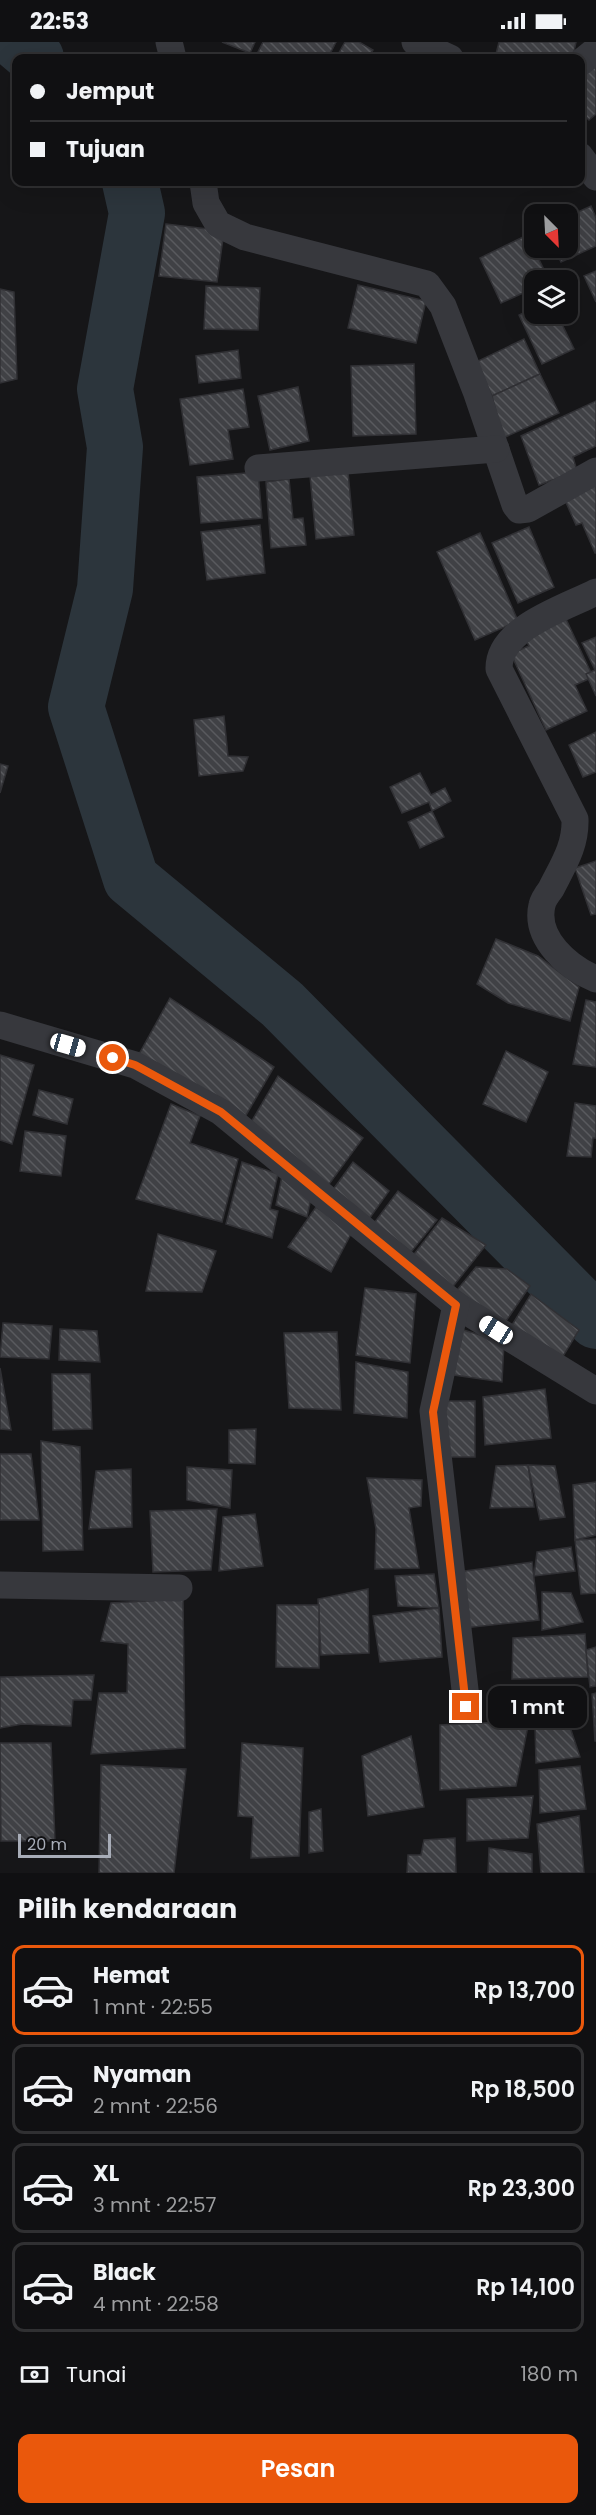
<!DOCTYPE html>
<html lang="id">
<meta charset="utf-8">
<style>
body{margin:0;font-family:Poppins,sans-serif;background:#1e1e20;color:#f1f3f6;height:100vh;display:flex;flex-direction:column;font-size:22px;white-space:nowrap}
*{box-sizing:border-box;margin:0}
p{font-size:20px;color:#9c9d9f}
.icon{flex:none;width:33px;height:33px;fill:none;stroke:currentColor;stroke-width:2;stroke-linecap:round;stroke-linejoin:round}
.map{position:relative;height:1831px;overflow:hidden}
.drawer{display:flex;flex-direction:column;background:#101012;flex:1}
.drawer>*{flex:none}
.banner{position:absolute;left:12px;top:12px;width:573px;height:132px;border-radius:12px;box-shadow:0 6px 24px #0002,0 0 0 2px #303032;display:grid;align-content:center;height:132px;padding:0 18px;background:#101012}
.needle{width:39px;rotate:156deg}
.controls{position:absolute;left:524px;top:162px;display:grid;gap:12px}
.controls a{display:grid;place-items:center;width:54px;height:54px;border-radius:12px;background:#101012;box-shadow:0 6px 24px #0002,0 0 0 2px #303032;font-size:30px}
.scale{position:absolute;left:18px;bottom:15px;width:93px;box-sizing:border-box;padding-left:6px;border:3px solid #a8adb8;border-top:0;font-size:16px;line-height:21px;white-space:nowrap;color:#a8adb8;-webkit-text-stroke:4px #111113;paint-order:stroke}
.end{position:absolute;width:27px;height:27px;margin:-14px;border:8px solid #ea580c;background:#fff;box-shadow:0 0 0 3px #fff}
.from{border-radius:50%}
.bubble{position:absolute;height:42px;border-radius:12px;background:#101012;box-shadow:0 6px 24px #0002,0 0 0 2px #303032;font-size:20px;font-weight:600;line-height:42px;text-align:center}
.car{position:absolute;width:18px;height:36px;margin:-18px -9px;border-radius:8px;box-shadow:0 0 4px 2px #0007;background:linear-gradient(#fff 24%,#345 0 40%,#fff 0 76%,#345 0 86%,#fff 0)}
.banner b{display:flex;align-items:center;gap:21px;height:57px;font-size:22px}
.banner b+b{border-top:2px solid #303032}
.banner i{width:15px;height:15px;background:#f1f3f6}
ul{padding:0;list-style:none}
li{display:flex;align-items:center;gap:18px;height:90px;margin:0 12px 9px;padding:0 6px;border:3px solid #303032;border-radius:12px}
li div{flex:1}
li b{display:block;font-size:22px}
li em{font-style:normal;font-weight:600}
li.current{border-color:#ea580c}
li>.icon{width:54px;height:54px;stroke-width:1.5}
h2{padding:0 18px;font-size:27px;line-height:72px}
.pay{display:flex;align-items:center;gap:15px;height:66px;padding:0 18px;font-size:22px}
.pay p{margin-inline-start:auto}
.primary-button{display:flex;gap:12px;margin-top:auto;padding:12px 18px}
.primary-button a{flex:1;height:69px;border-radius:12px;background:#ea580c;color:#fff;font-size:24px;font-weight:600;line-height:69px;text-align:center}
.status{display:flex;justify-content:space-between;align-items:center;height:42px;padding:0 30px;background:#101012;direction:ltr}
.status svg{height:16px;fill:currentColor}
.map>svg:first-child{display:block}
</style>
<div class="status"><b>22:53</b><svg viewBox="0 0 49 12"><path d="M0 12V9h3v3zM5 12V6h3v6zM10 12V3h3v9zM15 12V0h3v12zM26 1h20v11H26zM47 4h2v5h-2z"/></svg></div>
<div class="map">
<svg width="596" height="1831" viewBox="0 0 596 1831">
<defs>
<pattern id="building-back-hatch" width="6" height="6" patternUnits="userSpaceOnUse" patternTransform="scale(1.5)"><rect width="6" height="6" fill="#404145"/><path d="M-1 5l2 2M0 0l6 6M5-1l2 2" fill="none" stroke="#595a5e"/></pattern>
</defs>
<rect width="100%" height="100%" fill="#161618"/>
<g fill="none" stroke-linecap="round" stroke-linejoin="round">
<g stroke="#2c353c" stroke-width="56">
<path d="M17,0L36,16"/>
<path d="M130,140L137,171L105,347L115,405L105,547L76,665L131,837L282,962L596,1279"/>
</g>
</g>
<g fill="url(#building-back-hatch)" stroke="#303034" stroke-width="1.5">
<path d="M222,0H255L250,11Z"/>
<path d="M263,0H336L328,16H255Z"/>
<path d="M345,0H359L373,8L368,16H336Z"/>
<path d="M499,0H576L573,14L562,16H495Z"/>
<path d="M596,15V72L589,78L580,69V28Z"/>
<path d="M591,164L596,176V204L561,220L554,206H567V175Z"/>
<path d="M166,182L224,189L217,240L159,234Z"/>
<path d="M527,193L549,238H534V246L501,261L480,216Z"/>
<path d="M596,229V260L584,234Z"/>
<path d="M358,243L426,259L416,301L348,286Z"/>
<path d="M206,244L260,246L258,288L204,287Z"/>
<path d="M0,247L14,250L17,337L0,341Z"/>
<path d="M534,266V272H557L574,307L542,322L519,273Z"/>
<path d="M524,297L540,332L492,354L476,320Z"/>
<path d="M238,308L241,336L199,341L196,314Z"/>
<path d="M414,322L416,392L353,394L351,324Z"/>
<path d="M540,332L559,371L503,396L492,354Z"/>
<path d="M298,345L309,399L270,408L258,354Z"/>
<path d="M243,347L249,385L228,388L233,417L190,423L180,357Z"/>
<path d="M596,359V404L573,415L577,429L539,443L521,394Z"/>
<path d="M258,430L262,476L201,481L197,435Z"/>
<path d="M348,430L354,493L316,497L310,434Z"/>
<path d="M289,437L293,477L303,476L306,503L271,506L266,440Z"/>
<path d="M596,442V511H595L582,481L576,483L564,456Z"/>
<path d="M260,483L265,531L207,538L201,490Z"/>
<path d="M529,485L554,545L518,561L492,501Z"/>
<path d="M480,491L518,579L475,598L437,510Z"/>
<path d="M566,577L593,635L575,643L587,669L546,688L511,612L529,604L525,596Z"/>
<path d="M596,595V654L586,632L595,628L582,601Z"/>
<path d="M224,674L228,714L248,715L243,729L199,734L194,678Z"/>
<path d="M596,690V730L583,735L569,703Z"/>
<path d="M0,722L8,724L0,751Z"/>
<path d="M420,731L431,753L445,746L451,759L432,769L429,760L402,771L390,745Z"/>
<path d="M432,769L444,795L420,806L408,780Z"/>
<path d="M596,819V872L591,873L575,826Z"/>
<path d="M496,897L538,914L579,945L570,979L508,961L477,942Z"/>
<path d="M170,956L274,1025L245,1075L138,1014Z"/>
<path d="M586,958L596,960V1025L573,1022Z"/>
<path d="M506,1009L548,1030L526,1080L483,1062Z"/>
<path d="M0,1013L34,1023L12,1102L0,1098Z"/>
<path d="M278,1034L363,1096L327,1145L250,1082Z"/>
<path d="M39,1048L73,1057L67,1082L33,1073Z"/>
<path d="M575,1061L596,1064V1096H593L591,1115L567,1114Z"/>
<path d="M171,1062L200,1074L190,1101L238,1117L222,1180L136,1157Z"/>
<path d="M25,1089L66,1094L61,1134L20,1129Z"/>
<path d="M242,1120L278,1132L270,1167L278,1169L272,1196L226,1182Z"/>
<path d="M353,1120L389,1149L367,1180L332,1149Z"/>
<path d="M282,1134L311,1156L307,1175L276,1163Z"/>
<path d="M398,1149L437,1178L411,1210L374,1181Z"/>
<path d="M316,1165L353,1188L331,1230L288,1205Z"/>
<path d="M442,1176L486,1203L451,1247L411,1216Z"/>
<path d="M158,1192L216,1209L202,1250L146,1249Z"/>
<path d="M476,1225L507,1227L530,1244L504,1282L457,1248Z"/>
<path d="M365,1246L416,1252L410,1321L356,1313Z"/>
<path d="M531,1252L579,1288L562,1316L512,1283Z"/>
<path d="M3,1281L52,1284L49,1317L0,1315Z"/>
<path d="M60,1287L97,1289L100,1320L59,1318Z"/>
<path d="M460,1287L504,1300L502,1340L454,1333Z"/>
<path d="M337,1290L341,1368L289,1366L284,1291Z"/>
<path d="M356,1320L408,1330L407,1376L354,1371Z"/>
<path d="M0,1326L11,1388L0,1387Z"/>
<path d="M52,1332H90L92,1387L53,1388Z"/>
<path d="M545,1347L551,1396L485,1403L483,1355Z"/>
<rect x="444" y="1359" width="31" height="56"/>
<path d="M256,1387L255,1422L229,1421V1388Z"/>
<path d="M41,1399L80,1405L83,1508L43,1509Z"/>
<path d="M0,1412H31L39,1478H0Z"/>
<path d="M528,1423L534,1465L490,1466L496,1424Z"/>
<path d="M528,1423L555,1424L565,1475L540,1478Z"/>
<path d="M187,1425L232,1428L230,1466L187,1458Z"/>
<path d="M131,1427L132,1485L89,1487L96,1429Z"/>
<path d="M367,1436L422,1438L421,1464L409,1466L419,1526L375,1527L376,1487Z"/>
<path d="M596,1440V1493L575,1498L573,1443Z"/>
<path d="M217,1467L211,1528L153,1530L150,1469Z"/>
<path d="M255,1472L263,1524L219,1529L223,1475Z"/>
<path d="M596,1497V1551L581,1552L575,1498Z"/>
<path d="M571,1505L575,1529L534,1534L537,1510Z"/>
<path d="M532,1520L539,1578L464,1586L458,1530Z"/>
<path d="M434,1532L439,1566L398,1564L395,1534Z"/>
<path d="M368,1547L369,1611L321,1613L318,1557Z"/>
<path d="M542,1550L571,1551L583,1580L542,1588Z"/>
<path d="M183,1557L185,1706L91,1712L99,1651H127L128,1602L101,1599L111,1561Z"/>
<path d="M277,1563H319V1626L276,1625Z"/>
<path d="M439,1566L442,1615L380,1620L373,1574Z"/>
<path d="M585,1592L588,1635L512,1637L513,1596Z"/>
<path d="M596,1605V1644L590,1645L586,1608Z"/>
<path d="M94,1633L91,1658H73L71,1684L22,1682L0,1686V1635Z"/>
<path d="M596,1651V1699H595L592,1652Z"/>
<path d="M529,1679L516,1744L440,1748V1683Z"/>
<path d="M568,1679L580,1715L536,1721L535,1685Z"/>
<path d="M411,1694L424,1765L368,1774L362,1714Z"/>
<path d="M0,1701H51L55,1799H1Z"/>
<path d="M242,1701L303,1706L299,1814L251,1816L253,1775L238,1774Z"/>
<path d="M101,1723L186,1727L174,1831H99Z"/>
<path d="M580,1724L586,1767L540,1771L539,1728Z"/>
<path d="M533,1754L528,1796L467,1799V1757Z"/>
<path d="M321,1767L323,1809L309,1811V1770Z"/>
<path d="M579,1774L584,1831H541L537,1782Z"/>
<path d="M455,1796L456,1831H407L408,1813H421L424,1798Z"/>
<path d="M489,1806L532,1812V1831H488Z"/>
</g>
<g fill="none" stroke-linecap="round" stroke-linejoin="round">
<g stroke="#37383d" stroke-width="27">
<path d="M169,0L173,16"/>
<path d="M415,0L450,16"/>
<path d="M580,21L596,8"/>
<path d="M580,114L596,135"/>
<path d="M203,140L206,161L218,182L245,195L427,242L443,264L476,349L515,463L519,468L528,467L596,429"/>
<path d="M258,426L496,407"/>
<path d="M596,550C565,566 498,586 499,627L575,777C576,804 563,823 551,847C548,851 543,858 542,863C534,897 569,926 596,937"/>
<path d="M0,983L135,1023L221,1070L456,1263L596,1349"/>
<path d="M456,1263L433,1369L467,1665"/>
<path d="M0,1543L179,1546"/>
</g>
</g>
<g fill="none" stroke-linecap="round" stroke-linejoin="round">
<path stroke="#ea580c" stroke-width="8" d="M113,1016L135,1023L221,1070L456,1263L433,1370L466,1665"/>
</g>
</svg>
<div class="controls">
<a><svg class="needle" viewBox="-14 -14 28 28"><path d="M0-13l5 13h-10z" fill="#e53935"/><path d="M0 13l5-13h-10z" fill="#9c9d9f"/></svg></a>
<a><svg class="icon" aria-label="layers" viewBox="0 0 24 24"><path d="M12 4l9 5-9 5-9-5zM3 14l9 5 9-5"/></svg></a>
</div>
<div class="scale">20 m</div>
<i class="end from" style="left:113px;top:1016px"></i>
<i class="end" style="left:466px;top:1665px"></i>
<div class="bubble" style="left:488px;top:1644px;width:99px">1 mnt</div>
<i class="car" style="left:68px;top:1003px;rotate:106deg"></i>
<i class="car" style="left:496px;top:1288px;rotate:302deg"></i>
<div class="banner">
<b><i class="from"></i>Jemput</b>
<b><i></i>Tujuan</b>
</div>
</div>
<section class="drawer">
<h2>Pilih kendaraan</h2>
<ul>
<li class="current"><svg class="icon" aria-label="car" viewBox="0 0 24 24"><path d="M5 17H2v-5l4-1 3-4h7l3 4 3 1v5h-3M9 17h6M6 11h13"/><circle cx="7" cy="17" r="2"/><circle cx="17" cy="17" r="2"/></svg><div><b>Hemat</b><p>1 mnt · 22:55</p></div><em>Rp 13,700</em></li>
<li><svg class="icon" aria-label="car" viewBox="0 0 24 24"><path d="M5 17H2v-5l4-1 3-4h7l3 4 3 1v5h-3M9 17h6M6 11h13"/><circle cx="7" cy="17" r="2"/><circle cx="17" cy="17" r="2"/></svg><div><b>Nyaman</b><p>2 mnt · 22:56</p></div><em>Rp 18,500</em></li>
<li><svg class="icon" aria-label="car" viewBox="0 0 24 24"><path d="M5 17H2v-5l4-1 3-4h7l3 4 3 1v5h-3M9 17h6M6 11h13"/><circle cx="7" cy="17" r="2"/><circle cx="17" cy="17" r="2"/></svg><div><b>XL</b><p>3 mnt · 22:57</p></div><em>Rp 23,300</em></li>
<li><svg class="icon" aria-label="car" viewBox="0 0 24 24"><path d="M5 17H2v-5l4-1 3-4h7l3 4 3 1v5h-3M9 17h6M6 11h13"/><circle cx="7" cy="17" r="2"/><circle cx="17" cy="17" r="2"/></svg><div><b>Black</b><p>4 mnt · 22:58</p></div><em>Rp 14,100</em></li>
</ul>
<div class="pay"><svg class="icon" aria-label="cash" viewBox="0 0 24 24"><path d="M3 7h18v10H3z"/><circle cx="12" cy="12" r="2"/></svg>Tunai<p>180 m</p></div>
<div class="primary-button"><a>Pesan</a></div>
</section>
